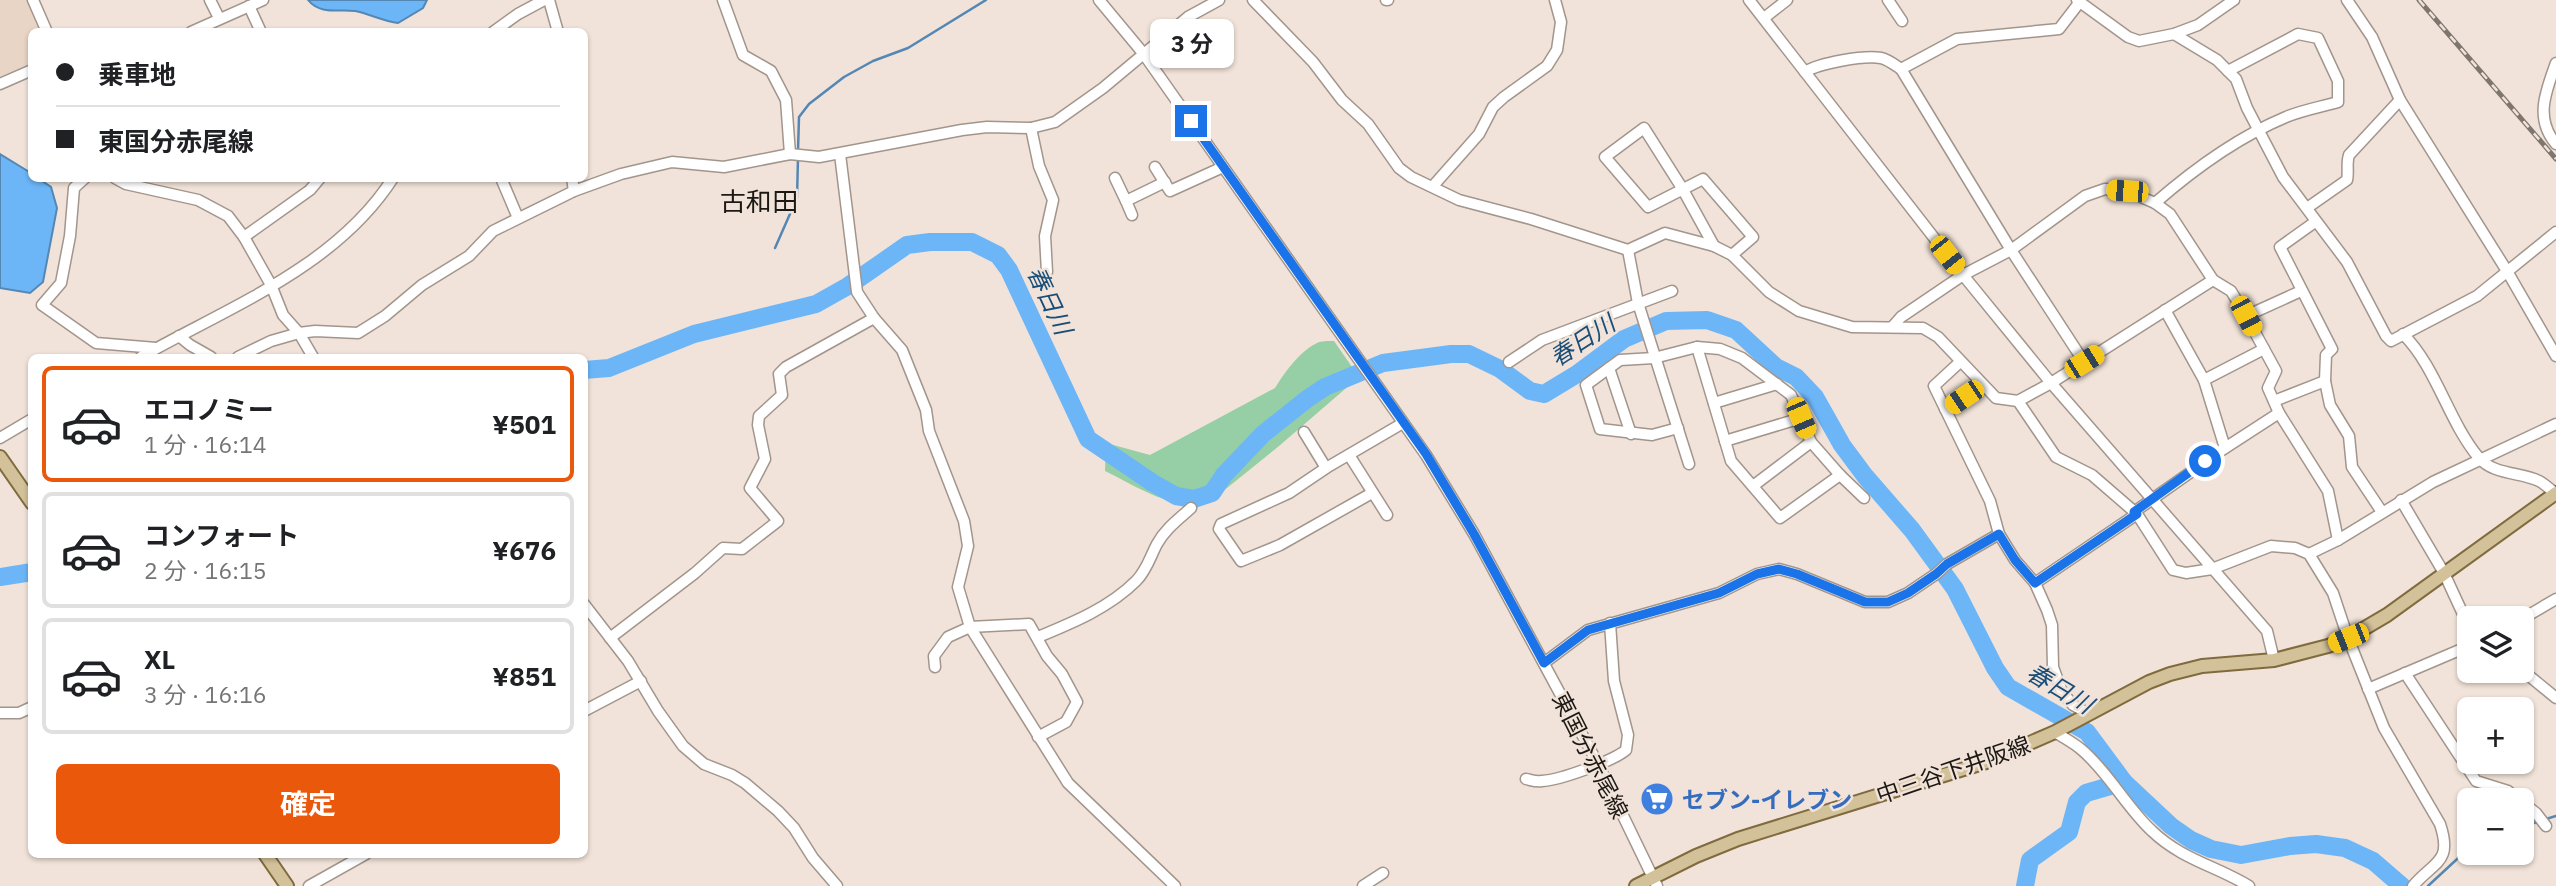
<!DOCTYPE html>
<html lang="ja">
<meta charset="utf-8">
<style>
body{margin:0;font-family:"IBM Plex Sans","Noto Sans JP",sans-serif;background:#f2f2f2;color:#202124;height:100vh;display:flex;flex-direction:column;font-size:26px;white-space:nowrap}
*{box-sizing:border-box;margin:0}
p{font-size:23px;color:#757577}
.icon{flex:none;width:38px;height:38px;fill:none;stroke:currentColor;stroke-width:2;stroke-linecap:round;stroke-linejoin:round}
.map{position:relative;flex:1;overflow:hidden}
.sheet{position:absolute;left:28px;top:354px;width:560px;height:504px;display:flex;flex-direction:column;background:#fff;border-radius:10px;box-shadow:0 2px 5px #0004}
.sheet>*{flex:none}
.top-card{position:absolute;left:28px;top:28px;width:560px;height:154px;border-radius:10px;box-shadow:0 2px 5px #0004;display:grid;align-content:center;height:154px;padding:0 28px;background:#fff}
.buttons{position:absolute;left:2457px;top:606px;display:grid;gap:14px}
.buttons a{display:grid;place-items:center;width:77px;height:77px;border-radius:10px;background:#fff;box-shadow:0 2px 5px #0004;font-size:35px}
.end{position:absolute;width:32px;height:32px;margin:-16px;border:9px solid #1a73e8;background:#fff;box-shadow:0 0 0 4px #fff}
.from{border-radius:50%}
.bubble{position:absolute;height:49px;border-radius:10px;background:#fff;box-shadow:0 2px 5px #0004;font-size:23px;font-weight:700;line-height:49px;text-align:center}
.car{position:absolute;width:21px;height:42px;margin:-21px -10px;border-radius:9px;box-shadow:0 0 5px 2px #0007;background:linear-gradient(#f5c518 24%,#345 0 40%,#f5c518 0 76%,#345 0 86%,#f5c518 0)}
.top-card b{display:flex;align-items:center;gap:24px;height:66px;font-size:26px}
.top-card b+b{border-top:2px solid #e0e0e0}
.top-card i{width:18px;height:18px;background:#202124}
ul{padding:12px 0 0;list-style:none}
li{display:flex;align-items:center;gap:21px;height:116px;margin:0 14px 10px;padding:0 14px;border:4px solid #e0e0e0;border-radius:10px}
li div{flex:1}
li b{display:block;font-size:26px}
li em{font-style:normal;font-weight:700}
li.current{border-color:#ea580c}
li>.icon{width:63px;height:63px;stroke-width:1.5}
.primary-button{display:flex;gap:14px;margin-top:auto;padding:14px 28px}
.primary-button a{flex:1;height:80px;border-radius:10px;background:#ea580c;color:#fff;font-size:28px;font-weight:700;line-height:80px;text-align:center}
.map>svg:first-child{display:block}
</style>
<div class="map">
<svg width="2556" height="886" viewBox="0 0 2556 886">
<rect width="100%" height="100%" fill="#f1e3d9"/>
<path fill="#e9d5c6" d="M0,0H29L41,31L32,32L31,63L0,78Z"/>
<path fill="#96cea6" d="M1334,341L1359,377L1279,446L1212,500C1174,513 1138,487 1105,471L1106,443L1150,455L1275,388C1285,372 1300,351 1317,343C1321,341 1328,341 1334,341Z"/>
<g fill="#6cb6f8" stroke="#5487b4" stroke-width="2">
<path d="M308,0H427L423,8L398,23C383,21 370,14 355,11C339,9 320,15 308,0Z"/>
<path d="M0,154L31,173L32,178L39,179L51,187L57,208L43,282L30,293L0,288Z"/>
</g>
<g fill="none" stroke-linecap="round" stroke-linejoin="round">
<g stroke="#5487b4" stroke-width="2.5">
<path d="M798,151L799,117L809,104L844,77L873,61L908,48L986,0"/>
<path d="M775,248L797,198L798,158"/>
<path d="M2546,819L2556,816"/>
<path d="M2522,827L2540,821"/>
<path d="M2428,886L2469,848"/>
</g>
<g stroke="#6cb6f8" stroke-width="18">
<path d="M584,370L609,368L694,334L816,304L848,286L907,245L930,242H972L998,255L1009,270L1088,439L1153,483L1176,496L1194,499L1212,493L1224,475L1263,434L1307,399L1325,387L1383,363L1451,354H1469L1500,369L1530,391L1544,394L1577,374L1624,339L1666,321L1707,320L1736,330L1776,367L1796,377L1815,397L1842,445L1865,476L1912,530L1955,589L1995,668L2008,687L2087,732L2124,782L2171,826L2191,840L2211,849L2241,855L2290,846L2316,844L2345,848L2373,861L2402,886"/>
<path d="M0,577L32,572"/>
<path d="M2025,886L2030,860L2069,832L2077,802L2086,793L2124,782"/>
</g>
<defs>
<g id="minor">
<path d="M33,0L47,32"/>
<path d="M210,0L219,18"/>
<path d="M549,0L558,32"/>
<path d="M723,0L743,55L771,71L786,100L790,154"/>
<path d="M1099,0L1143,53L1426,455L1474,534L1598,764L1657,886"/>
<path d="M1253,0L1313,62L1342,100L1368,124L1399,168L1411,177L1459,200L1531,219L1628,250L1665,233L1714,246L1732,255L1769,292L1799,311L1852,327L1923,328L1938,337L1996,398L2018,401L2051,383L2213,280"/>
<path d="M1386,0H1388"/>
<path d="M1749,0L1963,275L2051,383L2267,631L2274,660"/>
<path d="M1888,0L1902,21"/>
<path d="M2077,0L2128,37L2139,41L2174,34L2198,25L2234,0"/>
<path d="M2347,0L2372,37L2400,100L2507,271L2556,356"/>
<path d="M249,6L261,32"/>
<path d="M1764,18L1787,0"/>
<path d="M191,32L263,0"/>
<path d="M493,32L518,14L544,0"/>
<path d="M2174,34L2217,60L2236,79L2247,108L2283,177L2347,262L2386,336L2391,341L2477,296L2556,232"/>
<path d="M2556,63C2546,91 2534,118 2556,144"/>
<path d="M1901,69L1957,39L2059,29L2079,3"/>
<path d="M1805,72C1819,63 1864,55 1881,58C1887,59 1895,65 1901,69L2011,250L2084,362"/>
<path d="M0,84L32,70"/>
<path d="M1031,128L1039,166L1053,200L1045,236L1047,272"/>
<path d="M840,154L857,292L874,318L902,350L926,410L929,431L964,521L968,546L958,587L970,627L1068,783L1175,886"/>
<path d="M1155,167L1170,191L1223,167"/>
<path d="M85,178L74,188L70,236L61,283L42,305L96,343L156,348"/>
<path d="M115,178L126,184L198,200L228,216L244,237L271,285L283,315L299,333L313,357"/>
<path d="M501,178L518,218"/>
<path d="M572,178L574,191"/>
<path d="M1115,178L1126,201"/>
<path d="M1433,186L1479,134L1493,107L1504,97L1547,66L1557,50L1561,22L1555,0"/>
<path d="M2155,203C2194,169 2238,137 2286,117C2303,110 2321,107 2338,102V81L2318,38L2298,34L2228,71"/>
<path d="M2307,208L2347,180C2349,171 2346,164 2349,155L2400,100"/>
<path d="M1132,215L1126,201L1165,182"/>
<path d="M2315,222L2280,247L2332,349L2326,355L2325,381L2330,405L2349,436L2352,467L2382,512"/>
<path d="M244,237L310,190L320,178"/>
<path d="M1714,246L1682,188L1644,128L1605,157L1648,207L1703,179L1753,237L1732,255"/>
<path d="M1628,250L1638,303L1689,464"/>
<path d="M2246,316L2276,371L2268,388L2279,413L2328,491L2338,540"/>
<path d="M1893,326L1901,317L1963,275L2011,250L2085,196L2105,189L2127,191L2155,203L2170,214L2213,280L2231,291L2246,316L2301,291"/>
<path d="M2403,334C2437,368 2448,421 2479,458C2494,475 2520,472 2539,481C2545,484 2551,490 2556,494"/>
<path d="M179,336L190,345L211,357"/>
<path d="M1697,347L1720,349L1742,358L1791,395L1811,442L1840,475L1864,498"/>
<path d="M141,357C229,307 336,267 393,178"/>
<path d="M238,357L271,341L299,333L315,331L358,333L385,316L422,285L469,256L493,231L574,191L621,174L672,162L724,167L790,154L819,157L962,130L987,127L1031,128L1055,122L1103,88L1188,17L1219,0"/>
<path d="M1509,362L1542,340L1672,291"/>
<path d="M1960,362L1934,386L1990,501L1999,534L2015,560L2035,583L2047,610L2052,625L2053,667L2062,692L2073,705L2089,714"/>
<path d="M1609,368L1631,434"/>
<path d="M2204,380L2264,349"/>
<path d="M2018,401L2056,457L2092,475L2137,514L2173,570L2186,573L2212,569L2271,546L2295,548L2309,554L2333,593L2348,638L2384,728L2440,824C2453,863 2434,861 2413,886"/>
<path d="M2274,401L2325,381"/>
<path d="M1714,403L1777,384"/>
<path d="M1945,409L1982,384"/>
<path d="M1678,428L1652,435L1600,429L1586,385L1620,360L1654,358L1697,347L1731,461L1780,518L1840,475"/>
<path d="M1304,432L1326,468"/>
<path d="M0,438L32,419"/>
<path d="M1725,441L1801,418"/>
<path d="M2225,448L2279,413"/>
<path d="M1349,455L1387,515"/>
<path d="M1753,486L1811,442"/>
<path d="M1372,493L1280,545L1241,561L1219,529L1221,524L1289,493L1326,468L1403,423"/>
<path d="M2401,500L2444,573L2462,612L2469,623"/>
<path d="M2134,512L2225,448L2204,380L2165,310"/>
<path d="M2309,554L2338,540L2433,482L2556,424"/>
<path d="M2035,583L2137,514"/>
<path d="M584,604L628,661L658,711L683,746L704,764L732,775L745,783L778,811L794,828L813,858L837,886"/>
<path d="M2522,619L2556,599"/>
<path d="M1038,637C1072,623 1109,608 1136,581C1147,570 1150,557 1157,544C1165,529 1179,519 1191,508"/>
<path d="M610,638L695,573L723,548L742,549L778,521L750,488L765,459L758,425L759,416L782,395L779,374L786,367L874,318"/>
<path d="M1544,663L1588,630L1719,593L1757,574L1779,569L1797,574L1865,602H1888L1908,593L1936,574L1947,564L1999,534"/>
<path d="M935,667L934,656L948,637L970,627L1029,624L1047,656L1062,674L1077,702L1066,722L1038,737"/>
<path d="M2522,670L2556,698"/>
<path d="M2405,673L2476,781L2508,791L2519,800"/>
<path d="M2368,689L2469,646"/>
<path d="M584,711L641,681"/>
<path d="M0,713H19L32,707"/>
<path d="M2055,732C2064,738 2074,743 2082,750C2109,773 2126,807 2152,831C2181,859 2216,866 2249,886"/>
<path d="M1526,779C1531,780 1536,782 1542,781C1560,780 1613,761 1626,750L1628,735L1614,681L1610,623"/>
<path d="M2522,802L2536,813L2546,826"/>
<path d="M309,886L366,854"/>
<path d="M1363,886L1383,873"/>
</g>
<g id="major">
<path d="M0,457L32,503"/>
<path d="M265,854L287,886"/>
<path d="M1636,886L1696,856L1738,839L1986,762L2055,732L2149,682L2170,674L2202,666L2274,660L2328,646L2348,638L2387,615L2556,493"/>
</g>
</defs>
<use href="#minor" stroke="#a2958c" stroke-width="13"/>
<use href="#major" stroke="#7f6b3e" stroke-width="16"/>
<use href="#minor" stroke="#fff" stroke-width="10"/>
<use href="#major" stroke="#d2c199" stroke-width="12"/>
<defs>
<path id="rail" d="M2419,0L2556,159"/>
</defs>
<use href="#rail" stroke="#7f766f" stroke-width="5"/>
<use href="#rail" stroke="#f1e3d9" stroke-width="2.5" stroke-dasharray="8" stroke-linecap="butt"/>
</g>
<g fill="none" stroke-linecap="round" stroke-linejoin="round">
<path stroke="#1a73e8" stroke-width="9" d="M1191,121L1426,454L1474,534L1544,663L1588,630L1719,593L1757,574L1779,569L1797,574L1865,602H1888L1908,593L1936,574L1947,564L1999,534L2015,560L2035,583L2137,514L2134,512L2205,461"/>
</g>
<defs>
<symbol id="supermarket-disc" viewBox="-11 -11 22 22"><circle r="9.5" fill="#3f7fe0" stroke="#f1e3d9"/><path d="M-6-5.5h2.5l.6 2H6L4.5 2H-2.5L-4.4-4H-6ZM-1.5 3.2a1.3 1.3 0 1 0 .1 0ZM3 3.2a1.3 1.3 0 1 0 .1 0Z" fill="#fff"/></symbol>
</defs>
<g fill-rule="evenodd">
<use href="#supermarket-disc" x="1638" y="780" width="38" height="38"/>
</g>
<g text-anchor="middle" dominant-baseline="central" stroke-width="5" stroke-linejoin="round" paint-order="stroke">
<g font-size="23" fill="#1c1814" stroke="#f1e3d9">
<text transform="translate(1591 755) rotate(63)">東国分赤尾線</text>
<text transform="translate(1953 769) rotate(-19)">中三谷下井阪線</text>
</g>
<g font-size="23" font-weight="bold" fill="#366cbe" stroke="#f1e3d9" text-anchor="start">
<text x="1682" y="799">セブン-イレブン</text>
</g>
<g font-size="24" font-style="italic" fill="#194e79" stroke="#f1e3d9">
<text transform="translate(1050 300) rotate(65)">春日川</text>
<text transform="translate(1582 340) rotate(-33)">春日川</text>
<text transform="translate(2060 688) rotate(31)">春日川</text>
</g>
<g font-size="26" fill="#1c1814" stroke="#f1e3d9">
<text x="759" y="201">古和田</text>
</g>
</g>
</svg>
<div class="buttons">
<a><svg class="icon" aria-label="layers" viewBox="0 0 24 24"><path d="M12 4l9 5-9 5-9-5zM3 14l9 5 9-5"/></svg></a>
<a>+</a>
<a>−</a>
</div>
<i class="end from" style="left:2205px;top:461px"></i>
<i class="end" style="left:1191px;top:121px"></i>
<div class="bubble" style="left:1150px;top:19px;width:84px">3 分</div>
<i class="car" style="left:2127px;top:191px;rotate:274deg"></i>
<i class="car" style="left:1947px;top:255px;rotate:142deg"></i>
<i class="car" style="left:2246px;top:316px;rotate:152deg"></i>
<i class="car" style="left:2084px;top:362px;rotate:58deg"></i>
<i class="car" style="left:1964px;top:397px;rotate:236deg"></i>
<i class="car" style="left:1801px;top:418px;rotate:157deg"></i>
<i class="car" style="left:2348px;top:638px;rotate:248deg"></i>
<div class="top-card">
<b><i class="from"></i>乗車地</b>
<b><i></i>東国分赤尾線</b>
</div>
<section class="sheet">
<ul>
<li class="current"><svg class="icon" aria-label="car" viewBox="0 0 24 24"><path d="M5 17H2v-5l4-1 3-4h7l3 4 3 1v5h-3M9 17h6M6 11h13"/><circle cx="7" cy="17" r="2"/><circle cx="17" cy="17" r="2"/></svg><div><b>エコノミー</b><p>1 分 · 16:14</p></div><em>¥501</em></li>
<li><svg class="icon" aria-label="car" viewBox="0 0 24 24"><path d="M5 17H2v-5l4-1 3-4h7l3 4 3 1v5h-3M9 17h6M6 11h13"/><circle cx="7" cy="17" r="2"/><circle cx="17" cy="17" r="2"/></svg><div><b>コンフォート</b><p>2 分 · 16:15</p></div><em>¥676</em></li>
<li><svg class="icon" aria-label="car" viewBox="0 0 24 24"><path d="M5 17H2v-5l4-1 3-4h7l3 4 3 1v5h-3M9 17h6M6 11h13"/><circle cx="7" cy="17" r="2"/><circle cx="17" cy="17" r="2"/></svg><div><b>XL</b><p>3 分 · 16:16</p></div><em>¥851</em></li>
</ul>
<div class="primary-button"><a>確定</a></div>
</section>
</div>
